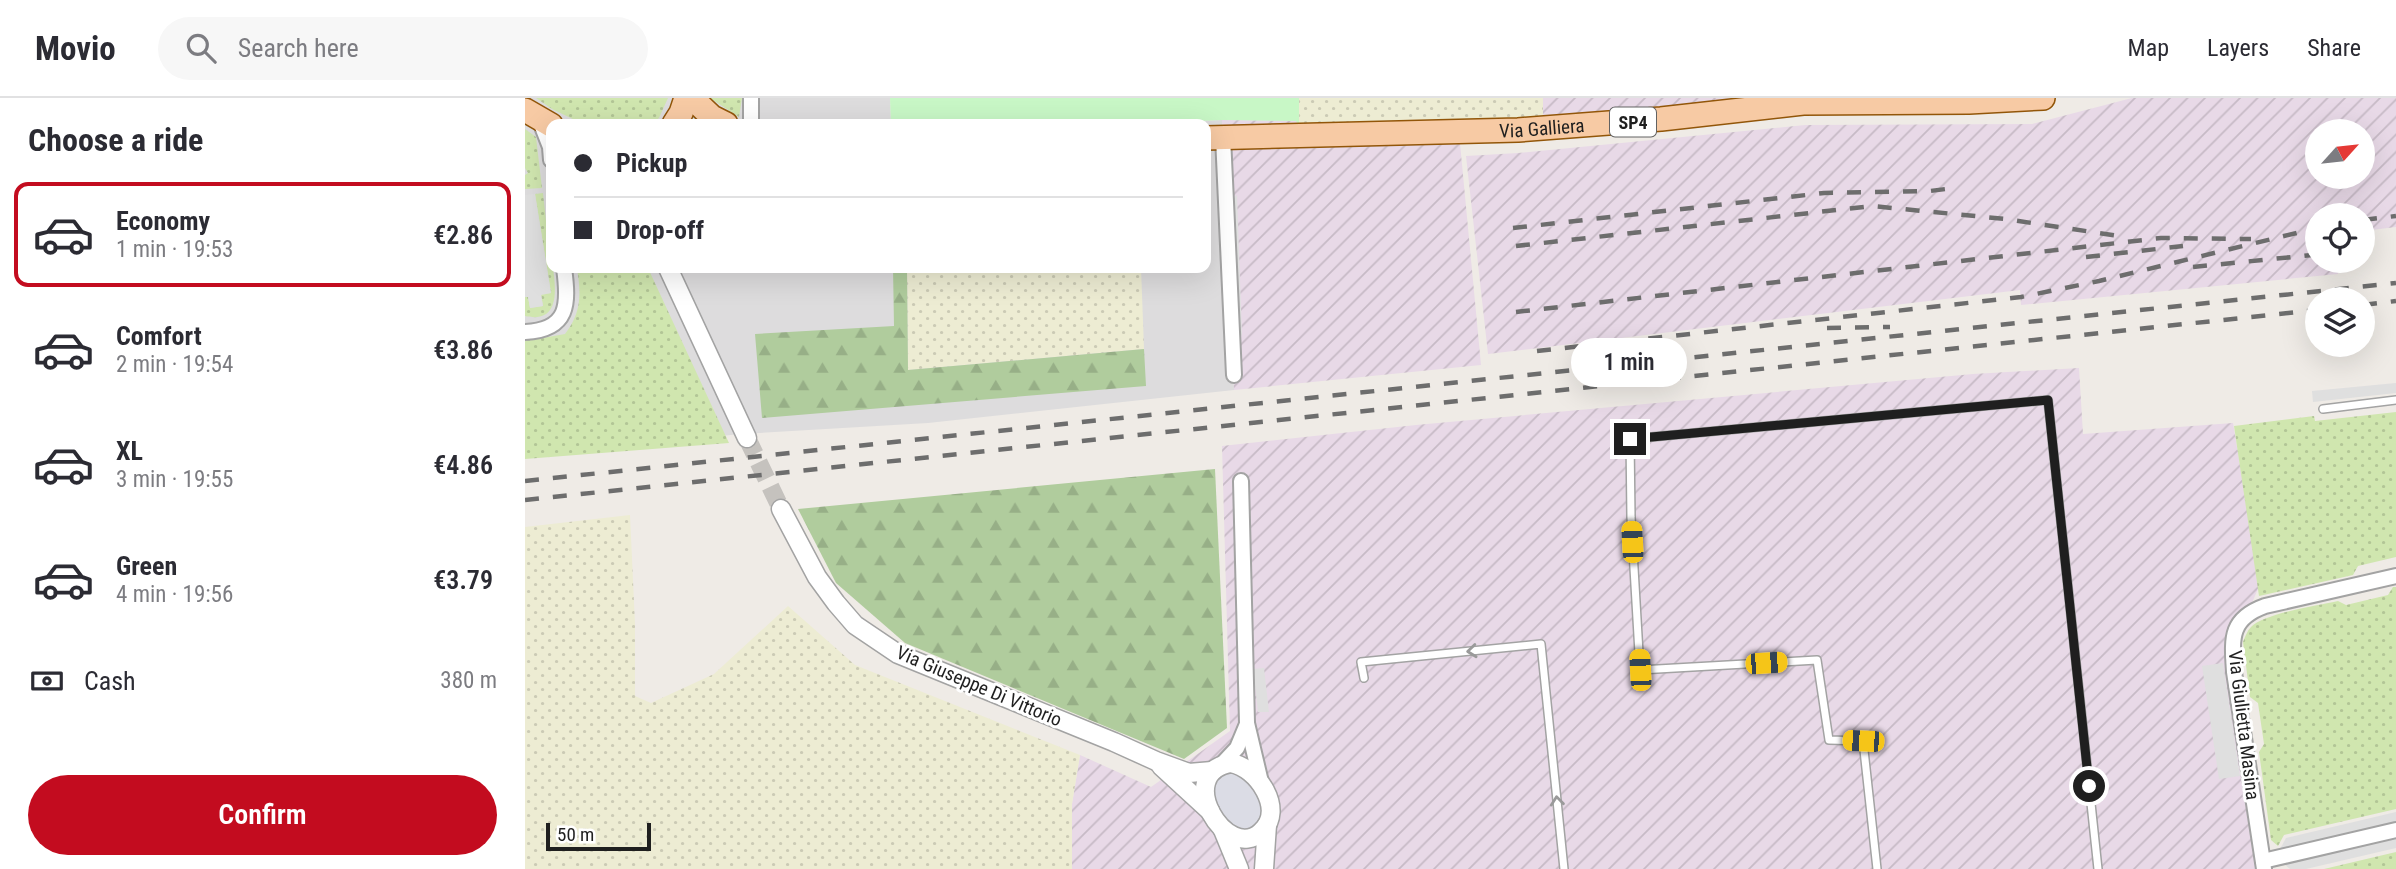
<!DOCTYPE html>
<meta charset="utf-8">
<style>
body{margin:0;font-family:"Roboto Condensed",sans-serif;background:#f7f7f7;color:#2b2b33;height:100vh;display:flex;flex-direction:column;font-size:26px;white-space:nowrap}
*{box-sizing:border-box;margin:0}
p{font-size:23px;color:#7c7c81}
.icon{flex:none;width:38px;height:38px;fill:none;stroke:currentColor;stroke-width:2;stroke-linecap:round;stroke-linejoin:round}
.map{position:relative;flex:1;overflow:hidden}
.side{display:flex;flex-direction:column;background:#fff;width:525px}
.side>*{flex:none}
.hud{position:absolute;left:21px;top:21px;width:665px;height:154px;border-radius:14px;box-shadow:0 7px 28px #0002;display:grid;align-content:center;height:154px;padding:0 28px;background:#fff}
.needle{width:46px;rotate:63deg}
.tools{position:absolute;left:1780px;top:21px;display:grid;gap:14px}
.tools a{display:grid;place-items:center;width:70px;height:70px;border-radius:50%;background:#fff;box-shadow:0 7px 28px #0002;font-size:35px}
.scale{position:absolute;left:21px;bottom:18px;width:105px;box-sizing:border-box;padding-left:7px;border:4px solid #1f1f1f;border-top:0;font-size:19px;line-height:24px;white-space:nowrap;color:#1f1f1f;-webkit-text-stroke:5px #fff;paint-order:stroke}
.end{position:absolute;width:32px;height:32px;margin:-16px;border:9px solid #1f1f1f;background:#fff;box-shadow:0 0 0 4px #fff}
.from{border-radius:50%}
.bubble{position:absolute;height:49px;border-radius:24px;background:#fff;box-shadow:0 7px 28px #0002;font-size:23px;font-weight:600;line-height:49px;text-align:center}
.car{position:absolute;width:21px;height:42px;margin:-21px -10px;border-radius:9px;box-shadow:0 0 5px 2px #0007;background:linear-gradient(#f5c518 24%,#345 0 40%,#f5c518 0 76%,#345 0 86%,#f5c518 0)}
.hud b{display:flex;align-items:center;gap:24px;height:66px;font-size:26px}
.hud b+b{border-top:2px solid #e1e1e2}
.hud i{width:18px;height:18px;background:#2b2b33}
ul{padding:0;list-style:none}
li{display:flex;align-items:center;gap:21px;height:105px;margin:0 14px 10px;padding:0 14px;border:4px solid transparent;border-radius:14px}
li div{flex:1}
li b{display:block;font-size:26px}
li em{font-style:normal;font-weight:600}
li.active{border-color:#c30c1f}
li>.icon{width:63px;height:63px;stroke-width:1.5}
h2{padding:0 28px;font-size:32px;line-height:84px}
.pay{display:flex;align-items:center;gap:18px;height:77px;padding:0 28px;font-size:26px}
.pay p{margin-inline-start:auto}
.action{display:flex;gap:14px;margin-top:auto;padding:14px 28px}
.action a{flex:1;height:80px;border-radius:42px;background:#c30c1f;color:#fff;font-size:28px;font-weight:600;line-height:80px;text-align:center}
header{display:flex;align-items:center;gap:42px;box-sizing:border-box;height:98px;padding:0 35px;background:#fff;border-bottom:2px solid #e1e1e2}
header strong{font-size:33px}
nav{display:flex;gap:38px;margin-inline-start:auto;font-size:24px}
.search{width:490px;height:63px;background:#f7f7f7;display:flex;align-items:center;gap:18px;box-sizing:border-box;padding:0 24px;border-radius:38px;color:#7c7c81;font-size:26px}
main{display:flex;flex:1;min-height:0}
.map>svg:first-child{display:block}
</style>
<header>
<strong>Movio</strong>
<div class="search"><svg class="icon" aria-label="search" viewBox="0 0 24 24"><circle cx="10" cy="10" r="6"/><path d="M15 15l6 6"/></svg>Search here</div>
<nav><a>Map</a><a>Layers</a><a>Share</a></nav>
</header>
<main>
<section class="side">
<h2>Choose a ride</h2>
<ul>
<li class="active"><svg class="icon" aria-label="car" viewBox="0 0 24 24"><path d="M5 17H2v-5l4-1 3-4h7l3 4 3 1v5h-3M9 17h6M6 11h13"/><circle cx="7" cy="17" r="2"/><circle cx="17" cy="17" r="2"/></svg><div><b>Economy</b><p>1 min · 19:53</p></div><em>€2.86</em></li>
<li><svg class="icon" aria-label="car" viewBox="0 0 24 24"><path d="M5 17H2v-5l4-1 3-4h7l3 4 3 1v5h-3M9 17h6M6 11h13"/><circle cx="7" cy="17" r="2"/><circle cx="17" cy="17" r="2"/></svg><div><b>Comfort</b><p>2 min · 19:54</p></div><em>€3.86</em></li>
<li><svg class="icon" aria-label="car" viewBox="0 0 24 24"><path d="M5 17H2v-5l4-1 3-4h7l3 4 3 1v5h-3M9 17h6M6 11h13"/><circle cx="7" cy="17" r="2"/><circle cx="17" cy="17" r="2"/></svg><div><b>XL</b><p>3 min · 19:55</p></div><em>€4.86</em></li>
<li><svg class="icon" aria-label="car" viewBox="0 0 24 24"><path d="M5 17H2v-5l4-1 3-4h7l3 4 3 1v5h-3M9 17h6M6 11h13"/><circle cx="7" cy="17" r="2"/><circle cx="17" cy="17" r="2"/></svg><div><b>Green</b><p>4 min · 19:56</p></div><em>€3.79</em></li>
</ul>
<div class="pay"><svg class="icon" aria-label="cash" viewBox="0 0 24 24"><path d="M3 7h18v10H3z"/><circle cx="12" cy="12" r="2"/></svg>Cash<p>380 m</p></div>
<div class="action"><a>Confirm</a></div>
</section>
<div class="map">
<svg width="1871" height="771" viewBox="0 0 1871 771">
<defs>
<pattern id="industrial-furrows" width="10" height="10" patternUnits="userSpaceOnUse" patternTransform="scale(1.75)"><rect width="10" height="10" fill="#e8d9e7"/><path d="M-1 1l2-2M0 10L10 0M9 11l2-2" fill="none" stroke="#c7bac6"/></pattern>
<pattern id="farmland-dots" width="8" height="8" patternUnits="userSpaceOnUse" patternTransform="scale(1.75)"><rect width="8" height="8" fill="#edecd3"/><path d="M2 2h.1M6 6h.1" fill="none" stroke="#cbcab5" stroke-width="1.8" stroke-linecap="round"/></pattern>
<pattern id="grass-dots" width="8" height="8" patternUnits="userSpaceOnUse" patternTransform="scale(1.75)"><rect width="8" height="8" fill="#d0e6af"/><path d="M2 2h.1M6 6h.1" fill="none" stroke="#b2c596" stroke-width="1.8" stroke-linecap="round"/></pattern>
<pattern id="forest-firs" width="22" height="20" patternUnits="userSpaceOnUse" patternTransform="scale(1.75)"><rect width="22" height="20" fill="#b0cc9d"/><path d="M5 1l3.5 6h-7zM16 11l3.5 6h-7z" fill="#97af87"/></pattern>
</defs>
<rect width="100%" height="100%" fill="#efebe6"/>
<path fill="#dddcdd" d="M0,0H365L366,26H26V170H681V26H607L697,22L709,292L403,325L216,336L0,357Z"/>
<g fill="url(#industrial-furrows)" fill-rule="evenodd">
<path d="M1018,0H1266L1018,24Z"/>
<path d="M1607,0H1871V129L1838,133V117H1792V163H1812L1813,176L1496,207L1495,192L963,256L941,58L993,55L1280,27L1507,26ZM1792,33H1838V79H1792Z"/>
<path d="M697,22L933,24L956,267L709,292Z"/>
<path d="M1554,270L1558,336L1708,325L1735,486L1716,531L1713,585L1745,771H547V706L555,657L626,689L705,633L697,348L891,327L1448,276Z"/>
</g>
<g fill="url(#farmland-dots)">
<path d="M774,0H1018V24L774,27Z"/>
<path d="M382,170H616L619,251L383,272Z"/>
<path d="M105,417L110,526V598L126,605L189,576L263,508L330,567L555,657L547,706V771H0V429Z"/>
</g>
<g fill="url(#grass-dots)">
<path d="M11,0H143L134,20L126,26H58L27,11Z"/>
<path d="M185,0H217L214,19Z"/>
<path d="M0,31L11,39L17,90L0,91V77L3,75L0,70Z"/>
<path d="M18,95L26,170H28C31,192 35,226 0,218V199H3L5,210L18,208L16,196L26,195L10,96Z"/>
<path d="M52,170H123L204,345L0,361V240L12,241L40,236C57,214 56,196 52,170Z"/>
<path d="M1871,314V459L1833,468L1828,477L1734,498L1709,328L1789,318L1790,323Z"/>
<path d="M1868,489H1871V711L1759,737L1753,748L1746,742L1734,654L1739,646L1733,605L1725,599L1718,544C1720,539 1722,533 1726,529C1738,516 1794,507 1813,503L1821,507L1863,497Z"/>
<path d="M1871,754V771H1799Z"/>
</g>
<g fill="url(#forest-firs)">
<path d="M368,170H382L383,272L619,251L621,288L237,320L230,236L369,228Z"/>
<path d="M690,371L702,630L659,661L380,545L311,485L273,411Z"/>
</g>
<path fill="#c8f7c6" d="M365,0H774V27L771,23L697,22L607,26H366Z"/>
<g fill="#dfdfdf">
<path d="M10,96L26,195L16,197L18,208L5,210L3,199H0V97Z"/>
<path d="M712,97L717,237L708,243L704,103Z"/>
<path d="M1871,285V295L1788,304L1787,293Z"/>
<path d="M1698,565L1715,678L1694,681L1677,568Z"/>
<path d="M739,570L744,614H733L728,571Z"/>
<path d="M1871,714V750L1781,771H1765L1759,766L1755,751L1761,740Z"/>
</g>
<path fill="#dbdce5" d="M699,675H706L720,681L732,698L737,712L735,724L728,730L715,732L701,725L688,703V689L693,679Z"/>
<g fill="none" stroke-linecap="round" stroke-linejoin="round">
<path stroke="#c5c2be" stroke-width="18" stroke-dasharray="18 9" stroke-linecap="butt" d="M222,340L256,411"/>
<defs>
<g id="service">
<path d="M1798,311L1871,302"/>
<path d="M839,580L836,564L1016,546L1039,771"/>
<path d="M1352,771L1338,643L1304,642L1292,562L1115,572L1106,419L1105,341L1523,302L1573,771"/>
</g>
<g id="minor">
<path d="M226,0V21"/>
<path d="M14,21L25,49L26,62"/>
<path d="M698,39L709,277"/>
<path d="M0,234C44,232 44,206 39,170"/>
<path d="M716,383L722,625L736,684"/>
<path d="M697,666L712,650L722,626"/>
<path d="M1738,763L1871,732"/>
<path d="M1739,771L1709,574C1707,541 1704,521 1740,508L1871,478"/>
</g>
<g id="tertiary">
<path d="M143,170L222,340"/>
<path d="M256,411L292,479L311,505L330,527L373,556L589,644L631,663L664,675L687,673"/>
<path d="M706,665C732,669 761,712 736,734C702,766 647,675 706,665Z"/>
<path d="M636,668L685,713"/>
<path d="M698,732L714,771"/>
<path d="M739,771L742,727"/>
</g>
<g id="primary">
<path d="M167,0L187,19L201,26"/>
<path d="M0,12L26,27"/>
<path d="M149,26L156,15L161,0"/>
<path id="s1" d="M681,40L993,32L1136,21L1278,5L1444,4L1518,0"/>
</g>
</defs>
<use href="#service" stroke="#a3a3a3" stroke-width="10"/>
<use href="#minor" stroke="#a3a3a3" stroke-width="18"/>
<use href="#tertiary" stroke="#a3a3a3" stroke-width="21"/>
<use href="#primary" stroke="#925609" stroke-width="26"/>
<use href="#service" stroke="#fff" stroke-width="7"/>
<use href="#minor" stroke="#fff" stroke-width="14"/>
<use href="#tertiary" stroke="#fff" stroke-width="18"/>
<use href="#primary" stroke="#f7caa4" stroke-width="23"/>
<g stroke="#6d6d6d" stroke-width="4.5" stroke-dasharray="14 14" stroke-linecap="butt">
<path d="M1838,122L1871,118"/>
<path d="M988,130L1299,95L1405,93L1429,90"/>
<path d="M991,148L1347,108L1480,121L1594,138"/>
<path d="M1561,159L1658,148"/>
<path d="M1668,169L1787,157"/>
<path d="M1838,207L1871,203"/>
<path d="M991,214L1636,140L1726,141"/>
<path d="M1302,230L1365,229"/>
<path d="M1012,253L1496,199L1574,183L1792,130"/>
<path d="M0,383L1871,185"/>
<path d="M0,402L1792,212"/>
</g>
</g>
<defs><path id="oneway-chevron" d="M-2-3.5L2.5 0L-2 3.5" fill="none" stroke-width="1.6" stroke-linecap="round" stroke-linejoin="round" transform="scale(1.75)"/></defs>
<g stroke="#9a9a9a">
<use href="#oneway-chevron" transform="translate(947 553) rotate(174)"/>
<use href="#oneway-chevron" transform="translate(1032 703) rotate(-96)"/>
</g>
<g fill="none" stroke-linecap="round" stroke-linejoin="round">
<path stroke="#1f1f1f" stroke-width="9" d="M1105,341L1523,302L1564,688"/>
</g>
<g text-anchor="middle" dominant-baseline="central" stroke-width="6" stroke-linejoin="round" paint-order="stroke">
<rect fill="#fff" stroke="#626262" stroke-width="2" x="1085" y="9.5" width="46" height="29" rx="5"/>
<g font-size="18" font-weight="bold" fill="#1f1f1f">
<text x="1108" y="24">SP4</text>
</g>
<g font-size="19" fill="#1f1f1f" stroke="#fff">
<text stroke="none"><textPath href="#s1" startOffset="336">Via Galliera</textPath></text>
<text transform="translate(454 588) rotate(23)">Via Giuseppe Di Vittorio</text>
<text transform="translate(1719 627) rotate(83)">Via Giulietta Masina</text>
</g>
</g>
</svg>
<div class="tools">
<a><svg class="needle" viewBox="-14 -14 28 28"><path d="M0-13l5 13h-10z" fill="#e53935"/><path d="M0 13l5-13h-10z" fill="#7c7c81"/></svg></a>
<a><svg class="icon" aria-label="locate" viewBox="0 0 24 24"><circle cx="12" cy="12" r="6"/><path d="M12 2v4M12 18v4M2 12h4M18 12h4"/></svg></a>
<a><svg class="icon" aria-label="layers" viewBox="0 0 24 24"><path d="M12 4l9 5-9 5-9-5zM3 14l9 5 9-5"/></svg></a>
</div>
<div class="scale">50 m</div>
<i class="end from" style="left:1564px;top:688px"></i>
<i class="end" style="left:1105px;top:341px"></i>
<div class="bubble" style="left:1046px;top:240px;width:116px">1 min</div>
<i class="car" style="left:1107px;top:444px;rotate:357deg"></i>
<i class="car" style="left:1241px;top:565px;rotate:86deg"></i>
<i class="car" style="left:1115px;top:572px;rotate:357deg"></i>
<i class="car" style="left:1338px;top:643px;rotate:272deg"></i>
<div class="hud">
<b><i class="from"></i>Pickup</b>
<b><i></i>Drop-off</b>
</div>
</div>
</main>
